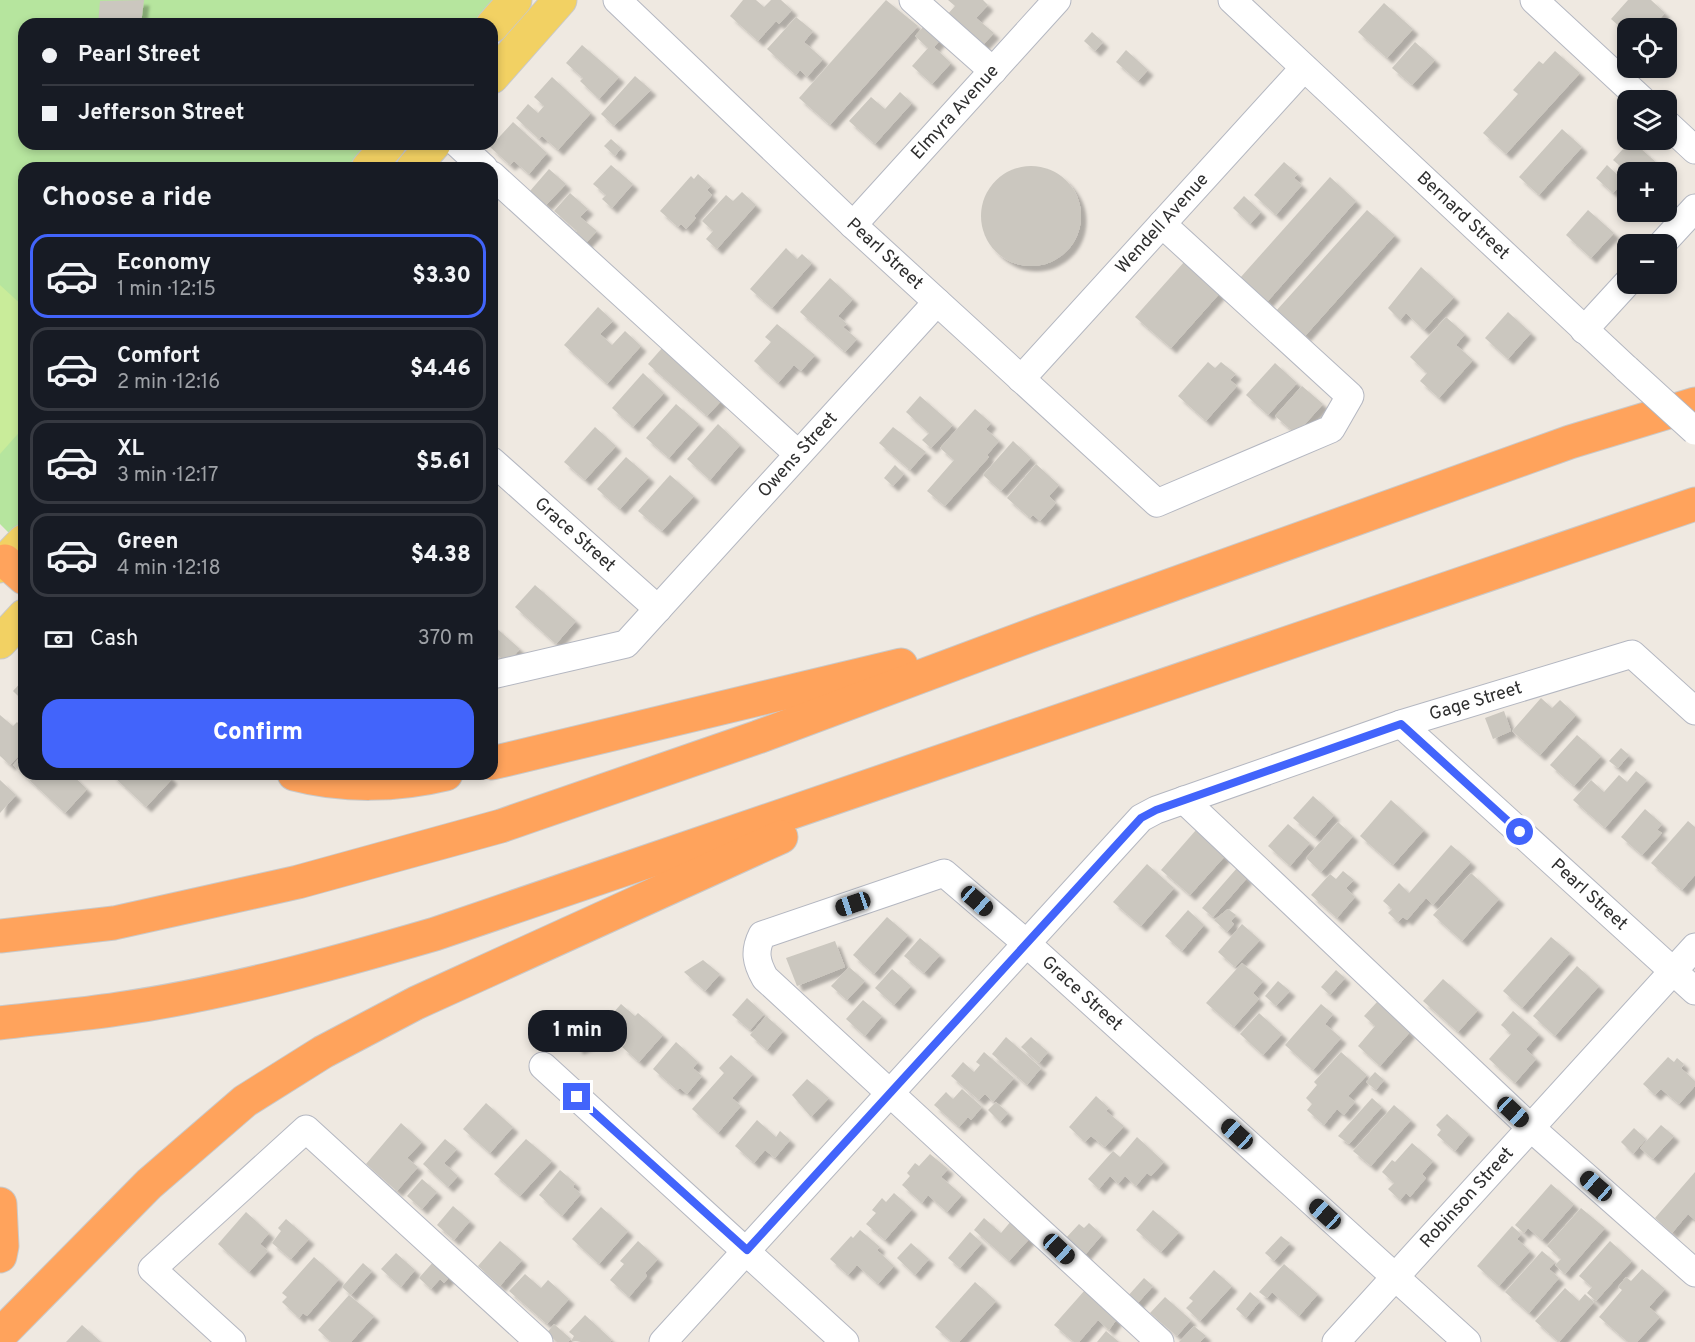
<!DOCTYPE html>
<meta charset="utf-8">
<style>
body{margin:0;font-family:Overpass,sans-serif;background:#242831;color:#f1f3f6;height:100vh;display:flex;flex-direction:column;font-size:22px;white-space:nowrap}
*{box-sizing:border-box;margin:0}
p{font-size:20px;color:#9ea1a6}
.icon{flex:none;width:33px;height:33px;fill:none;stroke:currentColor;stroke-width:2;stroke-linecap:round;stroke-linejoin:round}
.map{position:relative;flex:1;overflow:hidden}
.sheet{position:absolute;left:18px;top:162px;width:480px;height:618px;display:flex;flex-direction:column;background:#171b24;border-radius:18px;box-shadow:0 3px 9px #0003}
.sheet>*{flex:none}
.banner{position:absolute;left:18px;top:18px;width:480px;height:132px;border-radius:18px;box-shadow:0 3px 9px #0003;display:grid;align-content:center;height:132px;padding:0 24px;background:#171b24}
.fabs{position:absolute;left:1617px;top:18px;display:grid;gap:12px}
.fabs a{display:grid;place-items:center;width:60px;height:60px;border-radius:12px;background:#171b24;box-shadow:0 3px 9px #0003;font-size:30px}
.end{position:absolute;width:27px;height:27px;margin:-14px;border:8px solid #4264fb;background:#fff;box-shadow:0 0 0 3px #fff}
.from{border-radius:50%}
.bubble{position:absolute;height:42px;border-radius:18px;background:#171b24;box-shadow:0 3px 9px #0003;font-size:20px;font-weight:800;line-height:42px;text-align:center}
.car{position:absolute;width:18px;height:36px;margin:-18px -9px;border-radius:8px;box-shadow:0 0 4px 2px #0007;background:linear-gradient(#222 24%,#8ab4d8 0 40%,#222 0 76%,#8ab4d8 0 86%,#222 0)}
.banner b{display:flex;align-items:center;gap:21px;height:57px;font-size:22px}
.banner b+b{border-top:2px solid #363941}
.banner i{width:15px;height:15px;background:#f1f3f6}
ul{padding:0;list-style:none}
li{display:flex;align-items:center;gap:18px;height:84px;margin:0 12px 9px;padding:0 12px;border:3px solid #363941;border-radius:18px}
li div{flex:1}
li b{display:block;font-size:22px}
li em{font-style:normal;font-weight:800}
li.selected{border-color:#4264fb}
li>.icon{width:54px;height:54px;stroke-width:1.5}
h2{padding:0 24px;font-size:27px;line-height:72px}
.pay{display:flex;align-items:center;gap:15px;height:66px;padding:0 24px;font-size:22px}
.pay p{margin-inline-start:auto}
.action{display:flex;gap:12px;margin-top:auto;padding:12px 24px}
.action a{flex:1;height:69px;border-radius:18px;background:#4264fb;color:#fff;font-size:24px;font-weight:800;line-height:69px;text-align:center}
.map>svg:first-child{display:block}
</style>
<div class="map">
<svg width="1695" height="1342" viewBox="0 0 1695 1342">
<defs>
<filter id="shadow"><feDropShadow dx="5.5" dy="5.5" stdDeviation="1.5" flood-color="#0004"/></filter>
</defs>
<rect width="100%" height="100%" fill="#efe9e1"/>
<path fill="#b6e59e" d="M0,0H500L478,24H24V144H368L346,168H24V518L10,534L0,524Z"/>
<path fill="#c9ec9a" d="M0,285L24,307V427L0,454Z"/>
<g fill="#cbc7bf" filter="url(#shadow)">
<path d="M144,0L141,24H98L100,1Z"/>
<path d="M743,0H756L764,7L771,0H781L792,10L779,24L776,21L758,41L730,16Z"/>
<path d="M886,0L918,26L830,125L799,98Z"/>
<path d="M948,0H983L988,5L976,18L994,33L981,47L946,16L955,6Z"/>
<path d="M1628,0H1651L1665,13L1651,28H1628V34L1611,19Z"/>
<path d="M1384,3L1413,29L1387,58L1358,32Z"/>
<path d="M796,17L813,31L804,42L823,59L807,77L800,70L796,75L767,49Z"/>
<path d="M925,25L941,39L934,47L951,63L932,84L912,66L928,48L915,36Z"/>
<path d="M1092,32L1103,42L1095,51L1084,41Z"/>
<path d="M1415,42L1435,60L1412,85L1392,68Z"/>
<path d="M582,45L619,77L599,99L580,81L583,78L566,63Z"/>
<path d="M1126,50L1148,70L1138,81L1116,62Z"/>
<path d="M1555,51L1580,73L1506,154L1483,133L1518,94L1513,90L1539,61L1543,64Z"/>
<path d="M635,76L651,90L614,126L601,114Z"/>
<path d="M552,77L591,113L558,150L542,136L539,139L516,118L528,104L538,113L544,106L534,97Z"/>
<path d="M900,92L912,103L875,144L849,121L871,97L885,109Z"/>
<path d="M513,122L547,153L529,174L514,161L510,165L490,147Z"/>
<path d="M1562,129L1582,147L1539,195L1519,177Z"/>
<path d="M611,139L621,148L615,156L604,146Z"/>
<path d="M1631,140L1658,164L1652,171L1653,172H1627L1613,160Z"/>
<path d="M1284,162L1298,174L1294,178L1302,185L1276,215L1254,195Z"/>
<path d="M611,165L633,184L612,208L602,199L606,195L593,184Z"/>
<path d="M1607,165L1624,181L1613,193L1596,178Z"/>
<circle cx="1031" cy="216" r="50"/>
<path d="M549,169L566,184L546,205L530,191Z"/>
<path d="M698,174L711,186L707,190L712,195L694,216L696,218L686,229L681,224L678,227L660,211L691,176L694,179Z"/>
<path d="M1330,177L1356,201L1267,302L1240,278Z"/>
<path d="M742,192L756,205L717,249L706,239L713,231L702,221L726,195L733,201Z"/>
<path d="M570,193L588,209L580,217L597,231L583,246L572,236L577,231L554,211Z"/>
<path d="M1244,196L1261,212L1250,224L1233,208Z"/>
<path d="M1367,210L1395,235L1305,336L1276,311Z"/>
<path d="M1588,210L1614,233L1591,258L1566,235Z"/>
<path d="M786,248L797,259L802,254L812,263L772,308L750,289Z"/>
<path d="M1185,261L1220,293L1171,348L1135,317Z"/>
<path d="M1421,267L1454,297L1424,330L1406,313L1400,320L1388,308Z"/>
<path d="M830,278L853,299L838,316L847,324L843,327L857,339L845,352L800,312Z"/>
<path d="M598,307L613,321L600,334L612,345L625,331L641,346L607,384L564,345Z"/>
<path d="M1508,312L1531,333L1508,359L1485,338Z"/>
<path d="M1446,317L1465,334L1456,345L1473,360L1439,398L1420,381L1427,373L1410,357Z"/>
<path d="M777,324L815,355L801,371L794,365L778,383L754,361L771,342L765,337Z"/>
<path d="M663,347L722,400L707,416L648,364Z"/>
<path d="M1208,362L1215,368L1221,362L1236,374L1230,380L1237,386L1206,421L1178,396Z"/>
<path d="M1275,363L1297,383L1268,415L1246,395Z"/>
<path d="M643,373L664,393L633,427L612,408Z"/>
<path d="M1302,386L1323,404L1296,434L1275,416Z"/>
<path d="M920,396L953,425L931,448L922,440L929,433L906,412Z"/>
<path d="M676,404L699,424L669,458L646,438Z"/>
<path d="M975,409L991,423L986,429L999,441L987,455L989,457L945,506L927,491L954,460L940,448Z"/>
<path d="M718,424L740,445L710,480L687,459Z"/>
<path d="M595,427L616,446L585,480L564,462Z"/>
<path d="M893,427L926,452L910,470L879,443Z"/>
<path d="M1013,441L1031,458L1001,491L983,475Z"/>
<path d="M626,457L649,477L620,509L597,489Z"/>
<path d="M1036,464L1059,485L1049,496L1056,503L1040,521L1033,515L1030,518L1007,498Z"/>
<path d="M895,465L904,474L893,486L884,478Z"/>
<path d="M670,475L694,496L662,531L638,511Z"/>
<path d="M535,585L576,621L556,644L515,607Z"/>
<path d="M494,626L520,649L507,663L492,650Z"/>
<path d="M24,679V702L13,691Z"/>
<path d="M1541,698L1552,708L1560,700L1576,715L1540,755L1512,731Z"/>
<path d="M1504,711L1511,731L1493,739L1485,718Z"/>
<path d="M0,715L13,726L17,722L24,729V750L10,765L0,756Z"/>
<path d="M1577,735L1601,756L1574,786L1550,765Z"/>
<path d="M1621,748L1629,755L1618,768L1609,761Z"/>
<path d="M24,753V774H71L87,789L65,813L13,765Z"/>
<path d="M1636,771L1647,780L1605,828L1573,800L1591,780L1604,792L1619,775L1627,782Z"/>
<path d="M111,774H167L172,779L146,807Z"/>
<path d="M0,780L16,795L0,813Z"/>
<path d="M1313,796L1334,815L1315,837L1293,818Z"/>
<path d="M1391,800L1424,830L1393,865L1360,836Z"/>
<path d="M1645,809L1662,824L1657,830L1662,833L1642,855L1621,837Z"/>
<path d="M1688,821L1695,827V875L1682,890L1651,863Z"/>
<path d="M1338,822L1353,836L1321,872L1306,858Z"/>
<path d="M1288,824L1310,843L1290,866L1268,846Z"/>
<path d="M1196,830L1225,856L1190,895L1161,870Z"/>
<path d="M1451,845L1471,862L1433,905L1426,898L1407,920L1403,917L1398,922L1388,913L1392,909L1383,901L1399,883L1409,893Z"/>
<path d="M1147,864L1174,888L1141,926L1113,902Z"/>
<path d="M1237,868L1247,878L1213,917L1202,908Z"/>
<path d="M1343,871L1354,880L1346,888L1355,897L1337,918L1311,895L1330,874L1336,879Z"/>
<path d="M1471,873L1499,899L1462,941L1433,915Z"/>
<path d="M1228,909L1236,915L1231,921L1234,924L1227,932L1214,920Z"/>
<path d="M1188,910L1204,925L1182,951L1165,936Z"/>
<path d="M887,917L908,935L874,974L853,955Z"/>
<path d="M1242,924L1260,940L1235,967L1218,952Z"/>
<path d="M1551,937L1570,953L1522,1008L1503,991Z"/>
<path d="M920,938L940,955L924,973L904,956Z"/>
<path d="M835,941L845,967L797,986L786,958Z"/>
<path d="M703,960L720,974L705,991L684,972Z"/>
<path d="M1242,963L1263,981L1253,993L1259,999L1234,1027L1206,1003Z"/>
<path d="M1577,966L1599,986L1555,1036L1533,1016Z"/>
<path d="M849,967L865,981L847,1000L831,986Z"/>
<path d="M892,969L911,986L894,1005L875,988Z"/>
<path d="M1336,970L1345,978L1330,995L1321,987Z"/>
<path d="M1443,979L1478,1010L1458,1032L1423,1001Z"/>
<path d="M1278,981L1290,991L1276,1006L1265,996Z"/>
<path d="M747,998L764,1014L750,1030L732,1015Z"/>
<path d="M863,1000L882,1016L865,1036L846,1019Z"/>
<path d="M1377,1002L1410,1032L1380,1066L1358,1046L1375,1026L1364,1016Z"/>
<path d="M621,1004L635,1016L638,1013L663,1035L639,1062L622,1047L626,1043L617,1035L620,1031L607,1020Z"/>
<path d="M1321,1004L1333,1014L1325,1024L1341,1038L1313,1070L1285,1045Z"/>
<path d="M1513,1011L1539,1034L1526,1049L1536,1059L1515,1083L1489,1059L1511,1034L1501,1025Z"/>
<path d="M1259,1013L1282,1034L1263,1055L1240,1034Z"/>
<path d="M766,1016L783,1031L767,1050L750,1035Z"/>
<path d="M603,1023L611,1035L578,1049L572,1038Z"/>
<path d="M1006,1037L1041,1068L1027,1085L992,1054Z"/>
<path d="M1031,1037L1048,1052L1039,1063L1021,1047Z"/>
<path d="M676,1042L698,1062L693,1068L702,1076L687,1094L680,1088L677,1090L653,1069Z"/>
<path d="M984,1052L1014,1078L993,1102L985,1094L979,1100L951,1076L963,1062L974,1072L980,1065L976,1062Z"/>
<path d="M1341,1052L1367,1075L1348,1096L1355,1102L1344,1115L1337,1109L1324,1125L1307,1110L1312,1104L1306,1098L1317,1085L1314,1082Z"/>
<path d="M731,1055L753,1074L732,1098L741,1106L718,1133L692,1109L724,1073L719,1068Z"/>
<path d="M1668,1057L1674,1062L1677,1058L1684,1064L1681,1068L1695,1081V1086L1679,1104L1661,1089L1655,1095L1643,1084Z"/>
<path d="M1375,1072L1384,1080L1376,1090L1366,1082Z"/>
<path d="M807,1079L829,1098L811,1117L792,1095Z"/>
<path d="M962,1089L982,1107L971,1120L968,1117L959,1127L934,1105L946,1092L953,1099Z"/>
<path d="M1096,1096L1109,1108L1106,1111L1124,1126L1105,1147L1091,1136L1085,1142L1069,1127Z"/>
<path d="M1372,1098L1382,1107L1349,1144L1338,1136Z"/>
<path d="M996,1102L1008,1113L1000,1122L988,1110Z"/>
<path d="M486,1103L513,1127L490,1153L463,1129Z"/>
<path d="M1394,1105L1411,1120L1371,1166L1353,1151Z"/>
<path d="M1447,1114L1469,1134L1455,1151L1437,1135L1441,1130L1436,1125Z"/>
<path d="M757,1120L776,1137L780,1131L790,1140L775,1158L765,1150L754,1163L735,1146Z"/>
<path d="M401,1123L422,1142L407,1158L418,1167L397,1191L366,1164Z"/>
<path d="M1661,1125L1674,1136L1653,1159L1640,1148Z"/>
<path d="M1634,1128L1646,1139L1633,1154L1621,1142Z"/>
<path d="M1137,1137L1164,1162L1151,1176L1147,1173L1136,1186L1125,1176L1118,1184L1110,1176L1099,1189L1088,1179L1113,1151L1120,1157Z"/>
<path d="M445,1139L457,1149L444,1163L458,1176L448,1187L423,1164Z"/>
<path d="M526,1139L552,1161L520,1196L494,1174Z"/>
<path d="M1412,1143L1433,1161L1422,1174L1426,1178L1410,1197L1406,1193L1400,1200L1388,1189L1394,1183L1382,1172L1392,1160L1395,1162Z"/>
<path d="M930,1154L948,1169L941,1177L962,1195L947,1212L928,1195L922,1203L902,1185L910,1176L907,1173L915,1163L919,1166Z"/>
<path d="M560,1170L575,1183L573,1187L581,1194L562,1216L539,1195Z"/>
<path d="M1695,1172V1220L1688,1214L1672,1233L1655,1218Z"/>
<path d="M422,1179L437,1192L422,1209L407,1196Z"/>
<path d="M1551,1184L1574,1204L1542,1240L1528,1228L1524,1233L1515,1225Z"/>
<path d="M894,1193L912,1209L885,1240L866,1224L876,1213L872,1210L882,1198L886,1202Z"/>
<path d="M453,1206L470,1221L454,1240L437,1225Z"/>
<path d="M601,1207L628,1231L599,1264L572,1239Z"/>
<path d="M1581,1208L1605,1228L1565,1274L1555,1265L1561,1259L1547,1246Z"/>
<path d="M1153,1210L1179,1232L1161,1252L1136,1230Z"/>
<path d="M246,1212L269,1233L260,1244L268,1251L249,1272L218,1244Z"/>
<path d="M984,1218L1001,1233L1012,1220L1031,1237L1009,1261L974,1230Z"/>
<path d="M286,1219L309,1239L291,1259L272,1243L281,1231L278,1228Z"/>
<path d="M1089,1223L1102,1235L1084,1256L1065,1239L1079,1224L1084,1228Z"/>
<path d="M1512,1226L1521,1234L1517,1239L1530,1251L1499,1286L1477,1266Z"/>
<path d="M860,1230L880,1247L877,1250L894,1266L878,1284L857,1265L848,1275L830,1259L851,1236L853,1238Z"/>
<path d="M970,1232L982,1243L960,1268L948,1258Z"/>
<path d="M1281,1236L1290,1243L1274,1261L1265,1253Z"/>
<path d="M500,1241L522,1260L500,1286L478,1266Z"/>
<path d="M638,1241L658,1259L645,1273L647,1276L629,1297L610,1280L624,1264L620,1261Z"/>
<path d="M1610,1241L1632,1261L1596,1301L1587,1293L1592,1287L1579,1276Z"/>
<path d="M911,1243L929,1259L915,1275L897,1258Z"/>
<path d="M1542,1251L1555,1262L1549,1269L1559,1278L1529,1313L1505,1292Z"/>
<path d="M396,1253L415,1270L401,1287L381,1269Z"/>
<path d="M314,1257L339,1279L307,1316L303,1313L299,1318L282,1302L287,1297L282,1293Z"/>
<path d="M435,1260L451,1275L444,1283L440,1279L431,1289L419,1278Z"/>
<path d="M363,1263L372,1271L351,1295L342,1287Z"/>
<path d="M1284,1264L1318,1294L1299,1316L1272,1292L1267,1298L1259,1292Z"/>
<path d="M1642,1269L1665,1289L1649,1307L1660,1317L1637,1342H1628L1599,1317L1622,1290L1618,1287L1626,1277L1631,1281Z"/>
<path d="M1214,1270L1232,1286L1200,1321L1186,1308L1193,1301L1189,1298Z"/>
<path d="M525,1274L541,1288L548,1280L569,1299L547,1324L509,1291Z"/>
<path d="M1144,1278L1153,1286L1136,1305L1127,1297Z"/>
<path d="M975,1282L996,1301L959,1342H952L935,1327Z"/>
<path d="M1565,1288L1579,1301L1585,1294L1594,1302L1559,1342L1535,1321Z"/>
<path d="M1085,1290L1117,1319L1109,1330L1098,1320L1079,1342H1074L1054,1325Z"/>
<path d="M1250,1292L1260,1301L1246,1318L1236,1309Z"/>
<path d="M349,1295L374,1316L351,1342H331L318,1330Z"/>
<path d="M1165,1297L1191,1320L1177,1336L1150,1313Z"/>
<path d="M585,1315L612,1340L610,1342L571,1341L574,1336L569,1332Z"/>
<path d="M554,1324L571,1339L568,1342H557L547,1333Z"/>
<path d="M82,1325L101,1342H66Z"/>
<path d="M1194,1326L1206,1336L1200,1342H1179Z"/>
<path d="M1106,1331L1119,1342H1097Z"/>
</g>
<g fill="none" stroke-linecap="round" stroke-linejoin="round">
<defs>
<g id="minor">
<path id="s1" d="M617,0L853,225L1157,503L1331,429L1350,396L1162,224"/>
<path d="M913,0L993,71"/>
<path id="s2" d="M1232,0L1627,369"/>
<path d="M1534,0L1642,100"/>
<path d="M1666,123L1695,150"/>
<path d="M458,144L484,168"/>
<path d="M492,175L798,454"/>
<path id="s3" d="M853,225L1057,0"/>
<path d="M1662,244L1695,208"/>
<path d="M1584,330L1628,282"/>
<path id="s4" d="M1021,379L1304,68"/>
<path id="s5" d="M492,461L658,609"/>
<path id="s6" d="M492,675L626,644L937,302"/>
<path id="s7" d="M1401,724L1695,991"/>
<path d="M1184,800L1531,1128L1695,1273"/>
<path d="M543,1066L845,1342"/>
<path d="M232,1342L152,1269L306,1129L539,1342"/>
<path id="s8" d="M663,1342L1141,818L1156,810L1401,724L1632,654L1695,711"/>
<path id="s9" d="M1160,1342L765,978C756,962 754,951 762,935L944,873L1026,943L1467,1342"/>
<path id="s10" d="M1336,1342L1695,947"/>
</g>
<g id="major">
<path d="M492,26L515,0"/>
<path d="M492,77L560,0"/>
<path d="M368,168L389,144"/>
<path d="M413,168L434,144"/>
<path d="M0,566L24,541"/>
<path d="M0,642L24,616"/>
</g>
<g id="highway">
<path d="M5,561L24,578"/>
<path d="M492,763L901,665"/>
<path d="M294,774C343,787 397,786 446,774"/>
<path d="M0,936L114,923L298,882L501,826L758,737L1040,632L1570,442L1695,404"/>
<path d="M0,1023C39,1018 79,1015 118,1009C224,994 332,964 435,934L1695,504"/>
<path d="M0,1204L2,1246L0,1256"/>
<path d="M0,1335L149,1184L245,1101L323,1052L416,1003L781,837"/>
</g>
</defs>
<use href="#minor" stroke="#b4b7c1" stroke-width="29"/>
<use href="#major" stroke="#c9c9c9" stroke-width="35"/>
<use href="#highway" stroke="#c9c9c9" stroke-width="35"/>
<use href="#minor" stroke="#fff" stroke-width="27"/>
<use href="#major" stroke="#f2d163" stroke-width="33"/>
<use href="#highway" stroke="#ffa35c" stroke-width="33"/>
<defs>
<path id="minor-bridge" d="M1627,369L1695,431"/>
</defs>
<use href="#minor-bridge" stroke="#b4b7c1" stroke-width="29" stroke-linecap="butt"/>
<use href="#minor-bridge" stroke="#fff" stroke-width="27"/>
</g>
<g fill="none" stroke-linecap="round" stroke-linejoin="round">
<path stroke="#4264fb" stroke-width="8" d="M577,1097L747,1250L1141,818L1156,810L1401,724L1520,832"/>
</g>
<g text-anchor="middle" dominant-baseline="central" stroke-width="5" stroke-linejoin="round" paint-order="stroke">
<g font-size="18" fill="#2e2e2e" stroke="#fff">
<text stroke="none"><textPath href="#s3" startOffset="152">Elmyra Avenue</textPath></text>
<text stroke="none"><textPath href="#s2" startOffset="316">Bernard Street</textPath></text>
<text stroke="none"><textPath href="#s4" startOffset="210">Wendell Avenue</textPath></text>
<text stroke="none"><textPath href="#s1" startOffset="369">Pearl Street</textPath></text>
<text stroke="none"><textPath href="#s6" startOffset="393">Owens Street</textPath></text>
<text stroke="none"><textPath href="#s5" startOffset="111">Grace Street</textPath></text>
<text stroke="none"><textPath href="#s8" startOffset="1064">Gage Street</textPath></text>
<text stroke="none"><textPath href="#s7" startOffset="254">Pearl Street</textPath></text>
<text stroke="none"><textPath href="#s9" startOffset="958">Grace Street</textPath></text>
<text stroke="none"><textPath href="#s10" startOffset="195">Robinson Street</textPath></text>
</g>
</g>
</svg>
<div class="fabs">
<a><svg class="icon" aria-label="locate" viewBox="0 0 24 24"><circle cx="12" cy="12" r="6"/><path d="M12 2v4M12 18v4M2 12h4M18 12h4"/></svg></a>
<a><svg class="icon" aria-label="layers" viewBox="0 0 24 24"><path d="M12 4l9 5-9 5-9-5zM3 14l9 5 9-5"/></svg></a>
<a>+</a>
<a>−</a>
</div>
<i class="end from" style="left:1520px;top:832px"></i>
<i class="end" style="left:577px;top:1097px"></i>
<div class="bubble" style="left:528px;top:1010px;width:99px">1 min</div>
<i class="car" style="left:977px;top:901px;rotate:131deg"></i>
<i class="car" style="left:853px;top:904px;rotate:251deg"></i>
<i class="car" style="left:1513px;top:1112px;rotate:133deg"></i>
<i class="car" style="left:1237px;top:1134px;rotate:312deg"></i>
<i class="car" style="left:1596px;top:1186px;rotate:311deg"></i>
<i class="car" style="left:1325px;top:1214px;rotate:312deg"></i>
<i class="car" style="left:1059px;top:1249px;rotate:133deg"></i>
<div class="banner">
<b><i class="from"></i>Pearl Street</b>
<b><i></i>Jefferson Street</b>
</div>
<section class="sheet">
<h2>Choose a ride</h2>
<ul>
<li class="selected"><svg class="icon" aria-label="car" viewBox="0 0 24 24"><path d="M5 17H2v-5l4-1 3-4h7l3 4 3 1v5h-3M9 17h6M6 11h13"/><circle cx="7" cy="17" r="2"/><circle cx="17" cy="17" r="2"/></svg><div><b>Economy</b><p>1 min · 12:15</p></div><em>$3.30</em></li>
<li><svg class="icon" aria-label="car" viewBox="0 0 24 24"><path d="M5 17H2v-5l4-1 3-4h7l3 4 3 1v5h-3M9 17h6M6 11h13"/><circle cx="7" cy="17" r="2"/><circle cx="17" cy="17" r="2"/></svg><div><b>Comfort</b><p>2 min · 12:16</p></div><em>$4.46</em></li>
<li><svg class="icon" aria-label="car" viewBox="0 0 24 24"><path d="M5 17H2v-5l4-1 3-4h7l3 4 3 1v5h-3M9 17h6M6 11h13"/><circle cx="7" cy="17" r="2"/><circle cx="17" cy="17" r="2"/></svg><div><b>XL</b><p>3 min · 12:17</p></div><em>$5.61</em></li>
<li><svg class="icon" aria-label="car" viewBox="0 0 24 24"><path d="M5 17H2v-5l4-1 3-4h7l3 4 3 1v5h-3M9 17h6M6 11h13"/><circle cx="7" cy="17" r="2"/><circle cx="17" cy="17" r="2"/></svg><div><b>Green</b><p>4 min · 12:18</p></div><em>$4.38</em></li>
</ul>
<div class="pay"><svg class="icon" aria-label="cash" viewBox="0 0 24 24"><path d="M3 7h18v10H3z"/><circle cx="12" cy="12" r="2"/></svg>Cash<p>370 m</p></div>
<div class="action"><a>Confirm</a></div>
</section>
</div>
